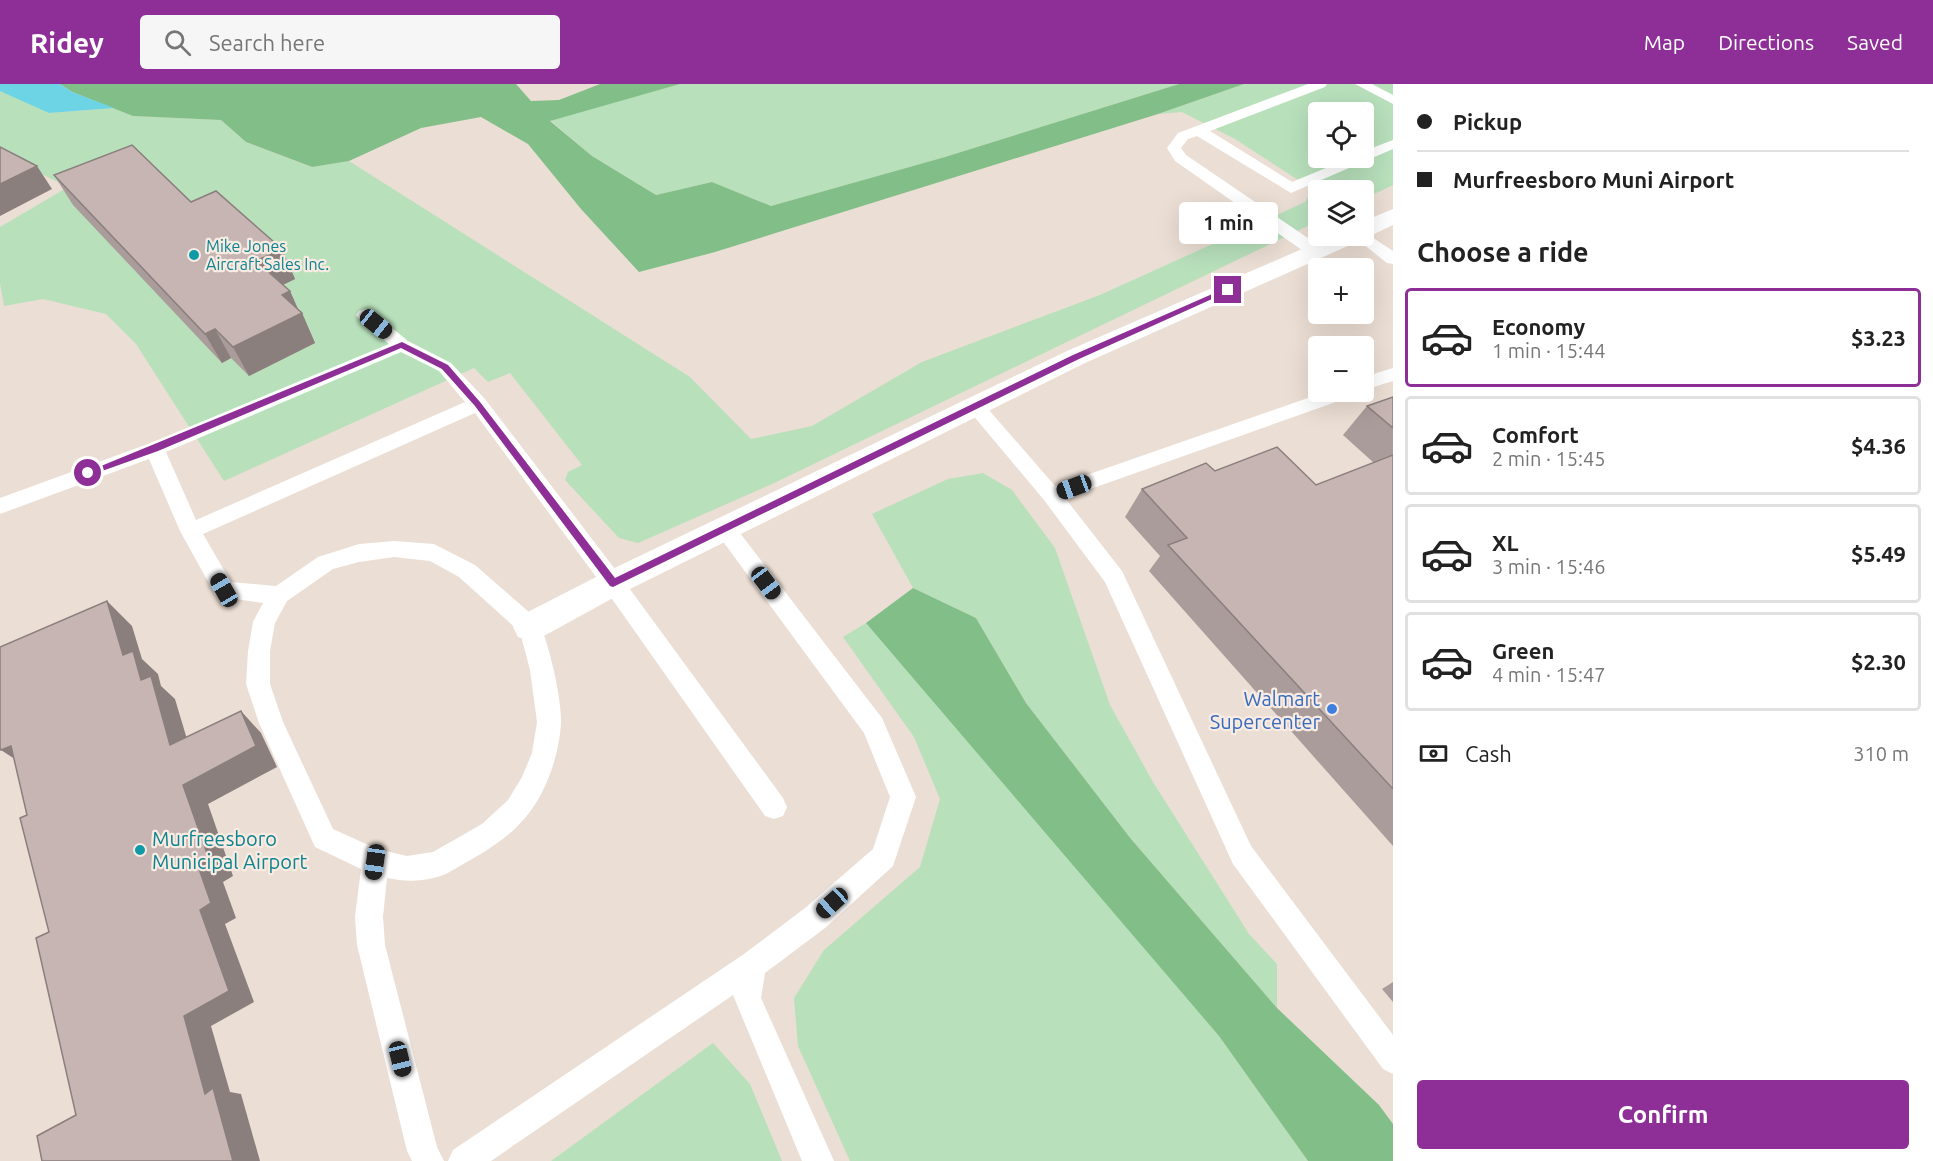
<!DOCTYPE html>
<meta charset="utf-8">
<style>
body{margin:0;font-family:Ubuntu,sans-serif;background:#f6f6f6;color:#222;height:100vh;display:flex;flex-direction:column;font-size:22px;white-space:nowrap}
*{box-sizing:border-box;margin:0}
p{font-size:20px;color:#767676}
.icon{flex:none;width:33px;height:33px;fill:none;stroke:currentColor;stroke-width:2;stroke-linecap:round;stroke-linejoin:round}
.map{position:relative;flex:1;overflow:hidden}
.drawer{display:flex;flex-direction:column;background:#fff;width:540px}
.drawer>*{flex:none}
.banner{display:grid;align-content:center;height:132px;padding:0 24px;background:#fff}
.fabs{position:absolute;left:1308px;top:18px;display:grid;gap:12px}
.fabs a{display:grid;place-items:center;width:66px;height:66px;border-radius:6px;background:#fff;box-shadow:0 6px 24px #0002;font-size:30px}
.end{position:absolute;width:27px;height:27px;margin:-14px;border:8px solid #8e2f98;background:#fff;box-shadow:0 0 0 3px #fff}
.from{border-radius:50%}
.bubble{position:absolute;height:42px;border-radius:6px;background:#fff;box-shadow:0 6px 24px #0002;font-size:20px;font-weight:700;line-height:42px;text-align:center}
.car{position:absolute;width:18px;height:36px;margin:-18px -9px;border-radius:8px;box-shadow:0 0 4px 2px #0007;background:linear-gradient(#222 24%,#8ab4d8 0 40%,#222 0 76%,#8ab4d8 0 86%,#222 0)}
.banner b{display:flex;align-items:center;gap:21px;height:57px;font-size:22px}
.banner b+b{border-top:2px solid #e0e0e0}
.banner i{width:15px;height:15px;background:#222}
ul{padding:0;list-style:none}
li{display:flex;align-items:center;gap:18px;height:99px;margin:0 12px 9px;padding:0 12px;border:3px solid #e0e0e0;border-radius:6px}
li div{flex:1}
li b{display:block;font-size:22px}
li em{font-style:normal;font-weight:700}
li.selected{border-color:#8e2f98}
li>.icon{width:54px;height:54px;stroke-width:1.5}
h2{padding:0 24px;font-size:27px;line-height:72px}
.pay{display:flex;align-items:center;gap:15px;height:66px;padding:0 24px;font-size:22px}
.pay p{margin-inline-start:auto}
.cta{display:flex;gap:12px;margin-top:auto;padding:12px 24px}
.cta a{flex:1;height:69px;border-radius:6px;background:#8e2f98;color:#fff;font-size:24px;font-weight:700;line-height:69px;text-align:center}
header{display:flex;align-items:center;gap:36px;box-sizing:border-box;height:84px;padding:0 30px;background:#8e2f98;color:#fff}
header strong{font-size:28px}
nav{display:flex;gap:33px;margin-inline-start:auto;font-size:21px}
.search{width:420px;height:54px;background:#f6f6f6;display:flex;align-items:center;gap:15px;box-sizing:border-box;padding:0 21px;border-radius:6px;color:#767676;font-size:22px}
main{display:flex;flex:1;min-height:0}
.map>svg:first-child{display:block}
</style>
<header>
<strong>Ridey</strong>
<div class="search"><svg class="icon" aria-label="search" viewBox="0 0 24 24"><circle cx="10" cy="10" r="6"/><path d="M15 15l6 6"/></svg>Search here</div>
<nav><a>Map</a><a>Directions</a><a>Saved</a></nav>
</header>
<main>
<div class="map">
<svg width="1393" height="1077" viewBox="0 0 1393 1077">
<rect width="100%" height="100%" fill="#ebded4"/>
<g fill="#b8e0bb" fill-rule="evenodd">
<path d="M680,0H1179L945,73L771,122L712,98L656,111L592,72L550,36Z"/>
<path d="M1244,0H1393V101L1364,115V106H1318V137L772,400L638,459L619,454L565,396L568,388L582,381L510,289L488,298L474,284L224,397L136,260L106,230L43,215L4,222L0,199V143L68,103L0,70V5L49,29L114,24L133,32L221,36L246,58L311,83L349,77L690,293L751,355L812,342L922,278L1100,211L1305,118L1312,105L1235,55L1182,28L1158,30ZM1318,28H1364V74H1318Z"/>
<path d="M983,389L1012,406L1055,464L1110,621L1153,698L1249,850L1277,880V924L1131,755L1026,619L976,534L913,504L872,430L948,395Z"/>
<path d="M866,539L978,667L1219,952L1308,1077H850L798,962L794,914L824,866L920,783L940,715L914,653L843,553Z"/>
<path d="M713,959L750,1000L782,1077H551Z"/>
</g>
<g fill="#82be87">
<path d="M60,0H516L531,17L559,16L600,0H680L550,37L592,72L656,111L712,98L771,122L945,73L1179,0H1244L1158,30L715,168L639,188L581,125L528,60L481,33L421,44L349,77L312,83L246,58L221,36L133,32L72,8Z"/>
<path d="M913,504L976,534L1026,619L1131,755L1277,924L1379,1021L1393,1040V1077H1308L1219,952L866,539Z"/>
</g>
<path fill="#6dd4e6" d="M0,0H60L72,8L114,24L49,29L0,7Z"/>
<g fill="none" stroke-linecap="round" stroke-linejoin="round">
<g fill="#fff" fill-rule="evenodd">
<path d="M1308,0H1327L1325,3L1210,47L1292,98L1350,74H1364V67L1393,56V65L1291,109L1197,52L1188,55L1181,64L1186,71L1321,163L1323,167L1315,172L1309,171L1175,77L1167,64L1178,49Z"/>
<path d="M1355,0H1372L1393,11V20Z"/>
<path d="M1364,148L1393,167V180L1387,179L1353,152H1364Z"/>
<path d="M365,225L371,227L408,257L451,279L485,315L621,493L783,714L787,723L783,732L774,735L765,732L605,505L475,329L203,450L231,498L276,502L318,473L359,460L394,457L434,460L475,481L538,536C549,559 562,615 561,640C559,671 546,710 525,734C504,759 474,774 446,790C426,798 407,798 387,794L383,833L385,861L437,1063L444,1077H412L407,1067L357,861L355,833L361,785L315,763L259,639L246,600L248,567L253,538L263,519L216,512L180,447L149,375L0,430V414L148,360L389,260L359,235L356,231L359,227ZM401,268L439,287L465,318L196,436L166,368ZM394,473L430,477L459,493L520,548L530,586L537,638L532,669L522,693L508,716L482,740L433,768L407,772L377,765L333,745L283,638L270,600V567L275,539L287,517L333,485L359,478Z"/>
<path d="M1393,284V297L1364,306V293Z"/>
<path d="M1325,308H1352L1350,313L1065,414L1122,487L1251,762L1393,951V990L1383,985L1233,780L1105,498L1044,416L966,323L968,318L975,316L982,318L1055,402Z"/>
<path d="M726,438L733,440L882,634L916,713L893,782L825,844L765,889L761,914L834,1077H802L733,911L491,1077H448L453,1066L744,870L805,824L873,765L890,713L864,649L719,452L716,446L719,440Z"/>
</g>
<path fill="#fff" fill-rule="evenodd" d="M1393,125V141L1372,151L1362,153L1359,157L1085,279L624,508L542,553L530,557L518,553L513,543L518,533L602,490L1067,267L1332,152H1364V137Z"/>
</g>
<g fill="#aa9c9a">
<path d="M54,91L191,118L282,165L295,195L283,201L290,207L299,227L302,229L315,259L249,292L231,274L222,279L73,121Z"/>
<path d="M1393,313V762L1149,487L1160,472L1125,433L1142,405L1215,387L1316,401L1374,379L1343,351L1367,322Z"/>
<path d="M1393,898V918L1382,905Z"/>
</g>
<g fill="#8b7f7d">
<path d="M37,82L52,105L0,132V100Z"/>
<path d="M282,165L295,195L270,207L256,177Z"/>
<path d="M290,207L300,230L302,229L315,259L249,292L233,263L282,211Z"/>
<path d="M215,245L231,274L222,279L205,250Z"/>
<path d="M107,517L132,542L142,575L158,590L161,602L175,615L195,682L170,661L141,596L123,571Z"/>
<path d="M241,627L261,649L277,683L208,720L233,792L223,798L236,834L225,840L254,918L211,942L230,1008L241,1010L260,1077H233L205,1010L184,932L200,826L198,782L183,701Z"/>
<path d="M11,662L33,687L1,666Z"/>
</g>
<g fill="#c6b5b3" stroke="#8b7f7d" stroke-width="1.5">
<path d="M132,61L191,118L216,107L282,165L256,177L290,207L282,211L302,229L233,263L215,245L205,250L54,91Z"/>
<path d="M0,63L37,82L0,100Z"/>
<path d="M1393,313V344L1367,322Z"/>
<path d="M1277,363L1316,401L1393,371V705L1168,461L1187,454L1142,405L1206,379L1215,387Z"/>
<path d="M107,517L123,571L133,567L141,596L151,592L170,661L241,627L256,662L183,701L209,775L198,782L211,819L200,826L229,907L184,932L205,1010L213,1004L233,1077H42L37,1052L76,1031L36,854L49,848L20,734L27,731L11,662L1,666L0,664V563Z"/>
</g>
<path fill="#8e2f98" d="M1226,204L1232,206L1079,275L613,503L610,502L475,322L442,285L401,264L158,367L88,392L84,389L402,258L448,281L480,318L615,494L1073,271Z"/>
<g fill="#0f9aa8" stroke="#f9ebe2" stroke-width="2">
<circle cx="194" cy="171" r="6"/>
<circle cx="140" cy="766" r="6"/>
</g>
<circle fill="#3f7fe0" stroke="#f9ebe2" stroke-width="2" cx="1332" cy="625" r="6"/>
<g text-anchor="middle" dominant-baseline="central" stroke-width="4.5" stroke-linejoin="round" paint-order="stroke">
<g font-size="16" fill="#0d838f" stroke="#f9ebe2" text-anchor="start">
<text x="206" y="162">Mike Jones<tspan x="206" dy="18">Aircraft Sales Inc.</tspan></text>
</g>
<g font-size="20" fill="#366cbe" stroke="#f9ebe2" text-anchor="end">
<text x="1320" y="614">Walmart<tspan x="1320" dy="23">Supercenter</tspan></text>
</g>
<g font-size="20" fill="#0d838f" stroke="#f9ebe2" text-anchor="start">
<text x="152" y="754">Murfreesboro<tspan x="152" dy="23">Municipal Airport</tspan></text>
</g>
</g>
</svg>
<div class="fabs">
<a><svg class="icon" aria-label="locate" viewBox="0 0 24 24"><circle cx="12" cy="12" r="6"/><path d="M12 2v4M12 18v4M2 12h4M18 12h4"/></svg></a>
<a><svg class="icon" aria-label="layers" viewBox="0 0 24 24"><path d="M12 4l9 5-9 5-9-5zM3 14l9 5 9-5"/></svg></a>
<a>+</a>
<a>−</a>
</div>
<i class="end from" style="left:88px;top:389px"></i>
<i class="end" style="left:1228px;top:206px"></i>
<div class="bubble" style="left:1179px;top:118px;width:99px">1 min</div>
<i class="car" style="left:376px;top:240px;rotate:129deg"></i>
<i class="car" style="left:1074px;top:403px;rotate:250deg"></i>
<i class="car" style="left:766px;top:499px;rotate:143deg"></i>
<i class="car" style="left:224px;top:506px;rotate:330deg"></i>
<i class="car" style="left:375px;top:778px;rotate:188deg"></i>
<i class="car" style="left:832px;top:819px;rotate:228deg"></i>
<i class="car" style="left:400px;top:975px;rotate:166deg"></i>
</div>
<section class="drawer">
<div class="banner">
<b><i class="from"></i>Pickup</b>
<b><i></i>Murfreesboro Muni Airport</b>
</div>
<h2>Choose a ride</h2>
<ul>
<li class="selected"><svg class="icon" aria-label="car" viewBox="0 0 24 24"><path d="M5 17H2v-5l4-1 3-4h7l3 4 3 1v5h-3M9 17h6M6 11h13"/><circle cx="7" cy="17" r="2"/><circle cx="17" cy="17" r="2"/></svg><div><b>Economy</b><p>1 min · 15:44</p></div><em>$3.23</em></li>
<li><svg class="icon" aria-label="car" viewBox="0 0 24 24"><path d="M5 17H2v-5l4-1 3-4h7l3 4 3 1v5h-3M9 17h6M6 11h13"/><circle cx="7" cy="17" r="2"/><circle cx="17" cy="17" r="2"/></svg><div><b>Comfort</b><p>2 min · 15:45</p></div><em>$4.36</em></li>
<li><svg class="icon" aria-label="car" viewBox="0 0 24 24"><path d="M5 17H2v-5l4-1 3-4h7l3 4 3 1v5h-3M9 17h6M6 11h13"/><circle cx="7" cy="17" r="2"/><circle cx="17" cy="17" r="2"/></svg><div><b>XL</b><p>3 min · 15:46</p></div><em>$5.49</em></li>
<li><svg class="icon" aria-label="car" viewBox="0 0 24 24"><path d="M5 17H2v-5l4-1 3-4h7l3 4 3 1v5h-3M9 17h6M6 11h13"/><circle cx="7" cy="17" r="2"/><circle cx="17" cy="17" r="2"/></svg><div><b>Green</b><p>4 min · 15:47</p></div><em>$2.30</em></li>
</ul>
<div class="pay"><svg class="icon" aria-label="cash" viewBox="0 0 24 24"><path d="M3 7h18v10H3z"/><circle cx="12" cy="12" r="2"/></svg>Cash<p>310 m</p></div>
<div class="cta"><a>Confirm</a></div>
</section>
</main>
